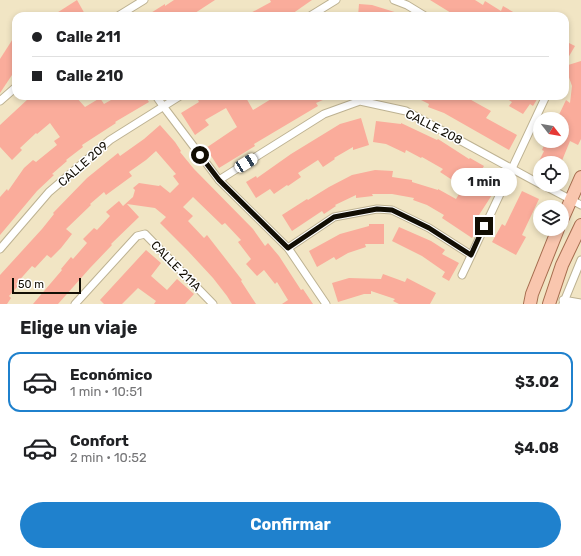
<!DOCTYPE html>
<html lang="es">
<meta charset="utf-8">
<style>
body{margin:0;font-family:Rubik,sans-serif;background:#f6f6f6;color:#202124;height:100vh;display:flex;flex-direction:column;font-size:15px;white-space:nowrap}
*{box-sizing:border-box;margin:0}
p{font-size:13px;color:#757577}
.icon{flex:none;width:22px;height:22px;fill:none;stroke:currentColor;stroke-width:2;stroke-linecap:round;stroke-linejoin:round}
.map{position:relative;height:304px;overflow:hidden}
.side{display:flex;flex-direction:column;background:#fff;flex:1}
.side>*{flex:none}
.hud{position:absolute;left:12px;top:12px;width:557px;height:88px;border-radius:12px;box-shadow:0 2px 6px #0003;display:grid;align-content:center;height:88px;padding:0 20px;background:#fff}
.needle{width:26px;rotate:121deg}
.tools{position:absolute;left:533px;top:112px;display:grid;gap:8px}
.tools a{display:grid;place-items:center;width:36px;height:36px;border-radius:50%;background:#fff;box-shadow:0 2px 6px #0003;font-size:20px}
.scale{position:absolute;left:12px;bottom:10px;width:69px;box-sizing:border-box;padding-left:4px;border:2px solid #120e04;border-top:0;font-size:11px;line-height:14px;white-space:nowrap;color:#120e04;-webkit-text-stroke:3px #fff;paint-order:stroke}
.end{position:absolute;width:18px;height:18px;margin:-9px;border:5px solid #120e04;background:#fff;box-shadow:0 0 0 2px #fff}
.from{border-radius:50%}
.bubble{position:absolute;height:28px;border-radius:14px;background:#fff;box-shadow:0 2px 6px #0003;font-size:13px;font-weight:700;line-height:28px;text-align:center}
.car{position:absolute;width:12px;height:24px;margin:-12px -6px;border-radius:5px;box-shadow:0 0 3px 1px #0007;background:linear-gradient(#fff 24%,#345 0 40%,#fff 0 76%,#345 0 86%,#fff 0)}
.hud b{display:flex;align-items:center;gap:14px;height:38px;font-size:15px}
.hud b+b{border-top:1px solid #e0e0e0}
.hud i{width:10px;height:10px;background:#202124}
ul{padding:0;list-style:none}
li{display:flex;align-items:center;gap:12px;height:60px;margin:0 8px 6px;padding:0 12px;border:2px solid transparent;border-radius:12px}
li div{flex:1}
li b{display:block;font-size:15px}
li em{font-style:normal;font-weight:700}
li.active{border-color:#1f81cd}
li>.icon{width:36px;height:36px;stroke-width:1.5}
h2{padding:0 20px;font-size:18px;line-height:48px}
.primary-button{display:flex;gap:8px;margin-top:auto;padding:8px 20px}
.primary-button a{flex:1;height:46px;border-radius:24px;background:#1f81cd;color:#fff;font-size:16px;font-weight:700;line-height:46px;text-align:center}
.map>svg:first-child{display:block}
</style>
<div class="map">
<svg width="581" height="304" viewBox="0 0 581 304">
<rect width="100%" height="100%" fill="#f1e5c4"/>
<g fill="#faac9b">
<path d="M77,0L86,16H52Z"/>
<path d="M174,0H215L195,13L197,16H146L165,4V6Z"/>
<path d="M270,0H312L289,16H245L271,2Z"/>
<path d="M430,0H475L483,5L485,1L501,11L503,6L520,16H456Z"/>
<path d="M359,4L372,5L401,14V16H358Z"/>
<path d="M16,34V69L0,93V59Z"/>
<path d="M565,41L575,46L565,63Z"/>
<path d="M581,61V139L578,145L570,141L561,163H538L544,151L542,150L546,141H562V119H557L566,100L570,103L572,86L565,66Z"/>
<path d="M34,96H75L85,107L100,98L104,104L118,96H145L149,102L115,122L116,123L82,145L83,147L66,160L67,161L52,174L54,175L37,191L0,235V197L7,189L8,191L24,168L33,160L36,162L57,145L54,141L60,137L50,123L37,134L36,133L20,148L22,150L12,160L0,147V125L28,99L29,100Z"/>
<path d="M205,96H245L253,110L276,96H332L316,103L318,106L254,144L255,146L219,168L206,148L237,127L226,108L205,120L209,125L195,135L181,113L199,102L198,100Z"/>
<path d="M413,96H464L491,111L486,118L517,135L509,150L444,113L428,107L429,104Z"/>
<path d="M502,96H539L533,106L530,104L523,114L509,106L512,102Z"/>
<path d="M361,118L369,145L353,150V147L334,158L335,159L323,167L318,160L298,173L301,177L288,186L287,185L274,194L270,189L256,198L246,182L256,176L257,178L291,154L340,124Z"/>
<path d="M376,121L401,124V123L437,140L438,139L469,159L470,158L484,166L480,172L499,184L479,215L481,216L476,223L480,225L472,238L442,218L444,215L427,205L413,200L414,198L392,194H372L373,196L356,198V195L335,205L336,206L324,214L322,211L292,231L282,215L307,199L308,200L329,187L352,175L375,170L393,171L392,177L412,180V182L438,190V189L456,199L463,187L440,172L443,169L422,157L421,158L406,150L405,153L386,144L373,142Z"/>
<path d="M160,125L175,142L181,151L180,152L194,169L253,229L265,246L268,243L279,256L301,290L303,289L313,304H282L288,300L277,282L275,284L264,270L257,276L246,264L251,259L238,242L241,240L225,223L222,225L193,197L183,207L193,216L188,221L204,238L207,235L242,280L241,281L256,304H232L227,296L213,278L188,251L160,223L166,217L155,208L127,204L139,217L111,244L112,245L90,268L58,304H33L62,270L61,269L71,257L73,259L87,243L83,239L94,228L97,230L110,216L106,212L119,201L123,206L133,197L135,190L133,188L139,183L159,186L160,185L170,193L179,184L173,176L176,174L156,151L146,160L129,172L132,176L106,195L104,192L90,204L91,205L66,229L72,234L61,248L51,258L47,255L35,268L32,266L16,284L18,286L9,296L11,298L7,304H0V275L42,229L54,214L53,213L87,178L118,153L120,156L144,139Z"/>
<path d="M522,191L539,199L522,235L526,237L516,255L492,242L502,224L505,226Z"/>
<path d="M369,224H384V244H365L366,247L348,253L336,260L334,257L317,267L309,251L340,234L369,226Z"/>
<path d="M399,227L431,241L445,250L442,254L459,263L449,281L442,277L445,272L422,256L392,241Z"/>
<path d="M146,250L161,263L151,276L167,290L177,279L194,294L185,304H154L156,301L138,288L122,304H104L100,300Z"/>
<path d="M383,274L405,282L407,278L436,293L430,304H399L393,301L395,299L371,291V294H364L338,302L332,283L349,278L381,279Z"/>
</g>
<g fill="none" stroke-linecap="round" stroke-linejoin="round">
<defs>
<g id="minor">
<path d="M394,0L407,5L425,16"/>
<path d="M118,16L144,0"/>
<path d="M310,16L336,0"/>
<path d="M156,96L163,106L219,180L288,248L326,304"/>
<path d="M0,101L16,87"/>
<path d="M219,180L324,114L360,101L406,111L540,184"/>
<path d="M543,185L581,205"/>
<path d="M288,248L334,217L377,209L392,210L429,228L471,255"/>
<path d="M0,249L49,192L110,140L180,96"/>
<path d="M462,275L546,96"/>
<path d="M563,300L581,303"/>
<path d="M75,304L137,236L145,234L213,304"/>
<path d="M563,304L581,260"/>
</g>
<g id="primary">
<path d="M562,220L581,177"/>
<path d="M530,304L532,294L558,229"/>
<path d="M549,304L562,265L581,225"/>
</g>
</defs>
<use href="#minor" stroke="#bdb292" stroke-width="9"/>
<use href="#primary" stroke="#a66d4f" stroke-width="14"/>
<use href="#minor" stroke="#fff" stroke-width="7"/>
<use href="#primary" stroke="#f9c6ae" stroke-width="12"/>
</g>
<g fill="none" stroke-linecap="round" stroke-linejoin="round">
<path stroke="#120e04" stroke-width="5" d="M200,155L219,180L288,248L334,217L377,209L392,210L429,228L471,255L484,226"/>
</g>
<g text-anchor="middle" dominant-baseline="central" stroke-width="3" stroke-linejoin="round" paint-order="stroke">
<g font-size="12" fill="#120e04" stroke="#fff">
<text transform="translate(434 127) rotate(27)">CALLE 208</text>
<text transform="translate(83 164) rotate(-41)">CALLE 209</text>
<text transform="translate(176 266) rotate(45)">CALLE 211A</text>
</g>
</g>
</svg>
<div class="tools">
<a><svg class="needle" viewBox="-14 -14 28 28"><path d="M0-13l5 13h-10z" fill="#e53935"/><path d="M0 13l5-13h-10z" fill="#757577"/></svg></a>
<a><svg class="icon" aria-label="locate" viewBox="0 0 24 24"><circle cx="12" cy="12" r="6"/><path d="M12 2v4M12 18v4M2 12h4M18 12h4"/></svg></a>
<a><svg class="icon" aria-label="layers" viewBox="0 0 24 24"><path d="M12 4l9 5-9 5-9-5zM3 14l9 5 9-5"/></svg></a>
</div>
<div class="scale">50 m</div>
<i class="end from" style="left:200px;top:155px"></i>
<i class="end" style="left:484px;top:226px"></i>
<div class="bubble" style="left:451px;top:168px;width:66px">1 min</div>
<i class="car" style="left:246px;top:163px;rotate:58deg"></i>
<div class="hud">
<b><i class="from"></i>Calle 211</b>
<b><i></i>Calle 210</b>
</div>
</div>
<section class="side">
<h2>Elige un viaje</h2>
<ul>
<li class="active"><svg class="icon" aria-label="car" viewBox="0 0 24 24"><path d="M5 17H2v-5l4-1 3-4h7l3 4 3 1v5h-3M9 17h6M6 11h13"/><circle cx="7" cy="17" r="2"/><circle cx="17" cy="17" r="2"/></svg><div><b>Económico</b><p>1 min · 10:51</p></div><em>$3.02</em></li>
<li><svg class="icon" aria-label="car" viewBox="0 0 24 24"><path d="M5 17H2v-5l4-1 3-4h7l3 4 3 1v5h-3M9 17h6M6 11h13"/><circle cx="7" cy="17" r="2"/><circle cx="17" cy="17" r="2"/></svg><div><b>Confort</b><p>2 min · 10:52</p></div><em>$4.08</em></li>
</ul>
<div class="primary-button"><a>Confirmar</a></div>
</section>
